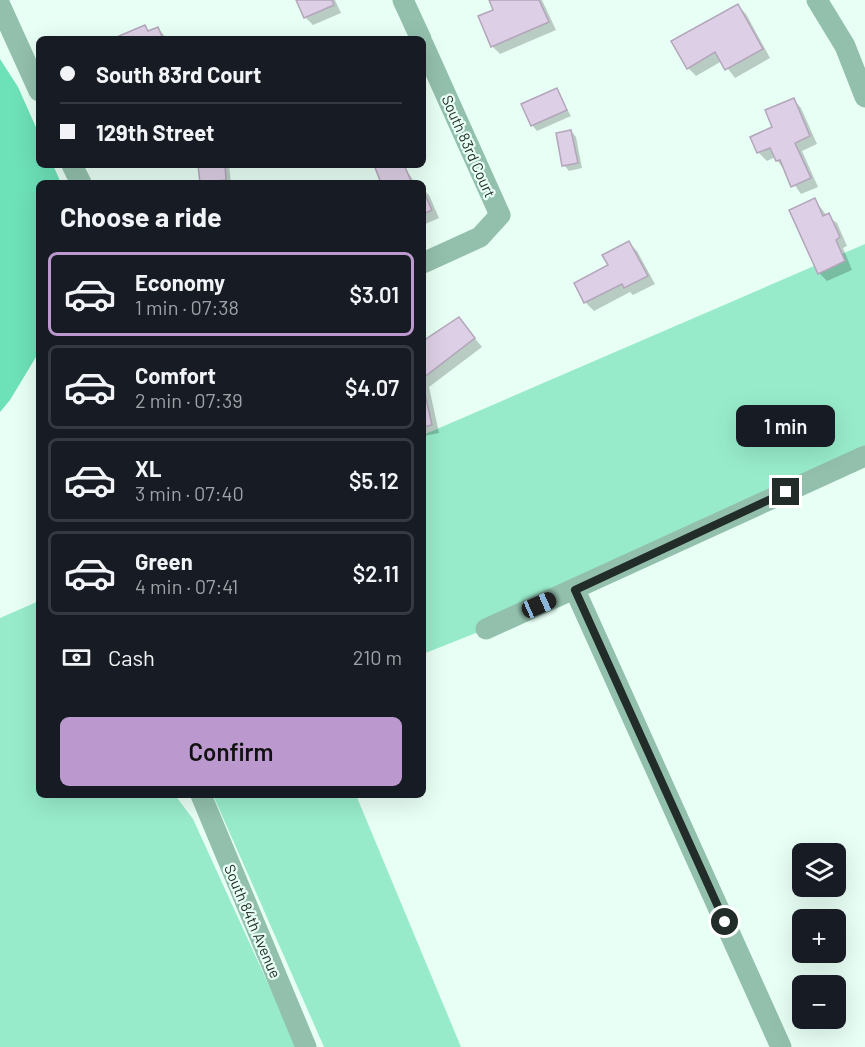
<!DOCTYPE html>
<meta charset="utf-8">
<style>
body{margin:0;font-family:Barlow,sans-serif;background:#242831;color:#f1f3f6;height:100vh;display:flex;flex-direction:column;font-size:22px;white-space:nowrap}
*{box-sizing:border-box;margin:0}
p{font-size:20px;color:#9ea1a6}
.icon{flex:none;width:33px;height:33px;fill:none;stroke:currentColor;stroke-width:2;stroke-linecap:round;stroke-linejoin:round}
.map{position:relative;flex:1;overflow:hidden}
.panel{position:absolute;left:36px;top:180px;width:390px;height:618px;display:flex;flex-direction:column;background:#171b24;border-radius:9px;box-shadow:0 6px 24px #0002}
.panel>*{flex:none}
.top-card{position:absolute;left:36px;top:36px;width:390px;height:132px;border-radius:9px;box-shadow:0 6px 24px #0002;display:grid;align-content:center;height:132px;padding:0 24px;background:#171b24}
.tools{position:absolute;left:792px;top:843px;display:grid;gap:12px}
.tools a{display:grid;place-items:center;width:54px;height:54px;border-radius:9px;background:#171b24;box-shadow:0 6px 24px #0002;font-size:30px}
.end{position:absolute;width:27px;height:27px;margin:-14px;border:8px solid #222c28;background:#fff;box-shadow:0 0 0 3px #fff}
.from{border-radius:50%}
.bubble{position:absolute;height:42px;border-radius:9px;background:#171b24;box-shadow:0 6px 24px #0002;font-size:20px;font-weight:600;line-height:42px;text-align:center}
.car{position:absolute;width:18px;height:36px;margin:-18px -9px;border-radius:8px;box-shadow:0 0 4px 2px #0007;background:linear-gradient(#222 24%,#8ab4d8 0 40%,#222 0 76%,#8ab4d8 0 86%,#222 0)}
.top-card b{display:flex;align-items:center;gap:21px;height:57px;font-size:22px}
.top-card b+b{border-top:2px solid #363941}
.top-card i{width:15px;height:15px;background:#f1f3f6}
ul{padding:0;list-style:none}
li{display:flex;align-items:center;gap:18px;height:84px;margin:0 12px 9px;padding:0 12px;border:3px solid #363941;border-radius:9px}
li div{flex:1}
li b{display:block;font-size:22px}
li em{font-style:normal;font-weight:600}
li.current{border-color:#bb98cd}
li>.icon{width:54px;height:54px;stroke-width:1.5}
h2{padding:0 24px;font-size:27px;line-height:72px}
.pay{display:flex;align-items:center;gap:15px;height:66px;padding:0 24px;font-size:22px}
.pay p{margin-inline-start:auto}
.button{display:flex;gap:12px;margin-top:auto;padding:12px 24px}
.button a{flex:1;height:69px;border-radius:9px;background:#bb98cd;color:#111;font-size:24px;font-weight:600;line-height:69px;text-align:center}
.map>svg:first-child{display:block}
</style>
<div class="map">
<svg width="865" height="1047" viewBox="0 0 865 1047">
<rect width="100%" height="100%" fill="#e8fff5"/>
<g fill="#97ebcb">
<path d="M865,244V455L486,629L423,654V435Z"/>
<path d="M39,601V795H175L193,819L297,1047H0V618Z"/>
<path d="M213,795H356L461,1047H324Z"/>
</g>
<path fill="#6de1b8" d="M0,59L18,87L39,134V165H53L61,183H39V352L10,400L0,412Z"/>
<g fill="#0003">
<path d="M297,0H335L341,13L313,25L305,17Z"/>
<path d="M490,0H542L556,30L500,54L492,46L495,10Z"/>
<path d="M738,6L746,14L770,58L735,78L722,61L696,76L688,68Z"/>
<path d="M145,27L150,32L158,28L167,39H116Z"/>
<path d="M556,90L571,116L537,131L532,125Z"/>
<path d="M793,99L801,108L817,144L802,151L818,187L801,194L775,157L767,161L758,152Z"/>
<path d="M571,131L576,137L582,168L569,171L564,165Z"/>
<path d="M199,165H229L231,183H202Z"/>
<path d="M375,165H403L415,183H383Z"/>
<path d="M423,189L429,195L439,218L423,225Z"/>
<path d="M815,200L827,216L837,223L847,246L843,248L852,270L827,281L819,273Z"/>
<path d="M629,243L637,251L655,284L633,295L630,292L594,311L586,303L576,284L610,266Z"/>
<path d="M459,319L482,347L429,387L439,433L423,436V343Z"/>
</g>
<g fill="#ddcfe5" stroke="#b3a6ba" stroke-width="1.5">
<path d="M296,0H332L334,5L304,18Z"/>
<path d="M489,0H539L549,22L491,47L478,16L493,10Z"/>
<path d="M738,4L763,49L725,70L715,52L687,69L671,41Z"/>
<path d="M145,25L148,31L158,27L163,39H112Z"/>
<path d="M557,88L567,110L531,126L521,104Z"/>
<path d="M794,98L810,136L795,143L811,178L791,187L780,160L776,161L770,148L757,153L750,137L772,127L765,110Z"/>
<path d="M571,130L578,163L562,166L556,133Z"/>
<path d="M198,165H225L226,180L200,183Z"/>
<path d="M374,165H404L412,183H381Z"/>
<path d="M423,190L432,210L423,214Z"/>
<path d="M815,198L823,216L829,213L840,237L836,240L845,261L818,274L789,210Z"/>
<path d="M629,241L648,276L624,288L622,284L584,303L574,283L608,265L602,255Z"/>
<path d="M459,317L475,338L423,378V341Z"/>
<path d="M423,385L432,425L423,427Z"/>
</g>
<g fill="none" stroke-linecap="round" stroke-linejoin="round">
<g stroke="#93c0ad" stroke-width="21">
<path d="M403,0L421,39"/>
<path d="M817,0L845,46L865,97"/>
<path d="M0,5L39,91"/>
<path d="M423,44L500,215L480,237L423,263"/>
<path d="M72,165L81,183"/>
<path d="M575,590L781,1047"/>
<path d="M486,629L865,456"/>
<path d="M201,795L306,1047"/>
</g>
</g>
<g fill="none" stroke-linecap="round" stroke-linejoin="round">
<path stroke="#222c28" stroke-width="8" d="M725,922L575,590L786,492"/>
</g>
<g text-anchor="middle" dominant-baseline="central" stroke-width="4.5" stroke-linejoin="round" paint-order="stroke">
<g font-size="15" fill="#222c28" stroke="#e8fff5">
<text transform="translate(469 146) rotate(66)">South 83rd Court</text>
<text transform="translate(253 921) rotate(67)">South 84th Avenue</text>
</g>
</g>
</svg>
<div class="tools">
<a><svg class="icon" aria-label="layers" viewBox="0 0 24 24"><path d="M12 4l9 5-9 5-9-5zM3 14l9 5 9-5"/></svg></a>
<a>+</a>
<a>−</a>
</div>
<i class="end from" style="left:725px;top:922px"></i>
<i class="end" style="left:786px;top:492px"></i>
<div class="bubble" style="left:736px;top:405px;width:99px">1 min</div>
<i class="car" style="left:539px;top:605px;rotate:66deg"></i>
<div class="top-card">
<b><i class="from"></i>South 83rd Court</b>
<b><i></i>129th Street</b>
</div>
<section class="panel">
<h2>Choose a ride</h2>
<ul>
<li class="current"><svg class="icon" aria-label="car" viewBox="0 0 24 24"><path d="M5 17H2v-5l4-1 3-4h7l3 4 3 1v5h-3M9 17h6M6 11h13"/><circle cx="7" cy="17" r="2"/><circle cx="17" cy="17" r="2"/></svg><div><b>Economy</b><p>1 min · 07:38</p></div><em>$3.01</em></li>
<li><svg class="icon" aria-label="car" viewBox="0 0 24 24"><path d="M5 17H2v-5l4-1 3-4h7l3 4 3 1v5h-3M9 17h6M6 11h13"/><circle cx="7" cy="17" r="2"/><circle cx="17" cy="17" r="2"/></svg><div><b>Comfort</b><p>2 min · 07:39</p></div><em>$4.07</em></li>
<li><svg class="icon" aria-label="car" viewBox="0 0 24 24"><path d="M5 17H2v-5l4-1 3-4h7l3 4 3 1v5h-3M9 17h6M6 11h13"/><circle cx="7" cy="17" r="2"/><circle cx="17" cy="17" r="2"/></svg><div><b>XL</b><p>3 min · 07:40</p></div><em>$5.12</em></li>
<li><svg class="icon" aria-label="car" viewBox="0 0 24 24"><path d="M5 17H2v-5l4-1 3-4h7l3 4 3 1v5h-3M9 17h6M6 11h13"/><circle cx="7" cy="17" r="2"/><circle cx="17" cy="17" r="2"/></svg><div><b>Green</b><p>4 min · 07:41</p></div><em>$2.11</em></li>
</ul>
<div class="pay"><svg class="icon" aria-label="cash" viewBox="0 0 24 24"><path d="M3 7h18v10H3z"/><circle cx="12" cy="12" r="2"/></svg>Cash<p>210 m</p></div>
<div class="button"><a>Confirm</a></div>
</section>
</div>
